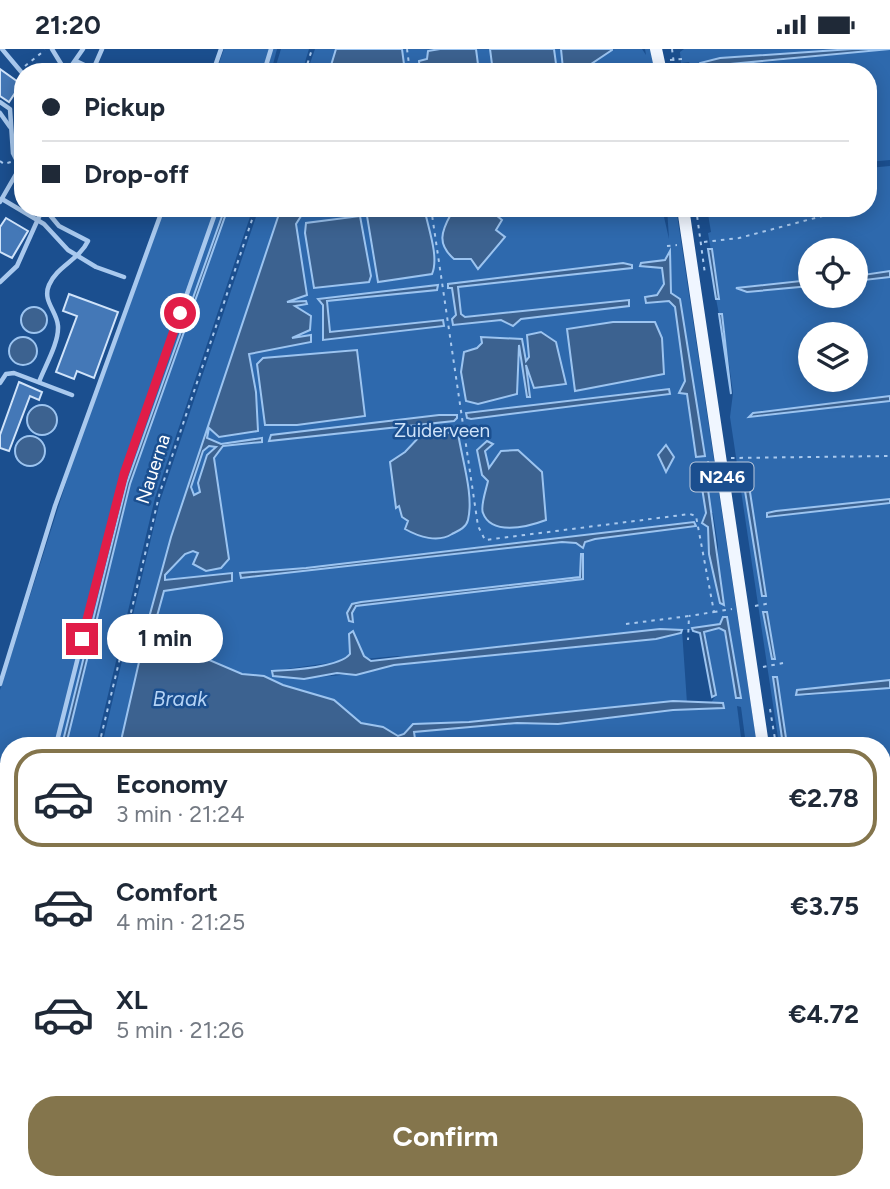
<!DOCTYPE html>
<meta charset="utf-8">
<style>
body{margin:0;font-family:Figtree,sans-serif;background:#f2f2f3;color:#1f2937;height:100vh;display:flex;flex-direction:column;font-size:26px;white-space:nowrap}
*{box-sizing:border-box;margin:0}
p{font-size:23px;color:#747a83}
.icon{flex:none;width:38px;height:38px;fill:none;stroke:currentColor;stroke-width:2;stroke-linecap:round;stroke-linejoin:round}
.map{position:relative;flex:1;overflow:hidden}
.side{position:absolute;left:0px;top:688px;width:891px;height:453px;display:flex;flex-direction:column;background:#fff;border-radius:28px 28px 0 0;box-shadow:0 4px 18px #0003}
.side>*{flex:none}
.banner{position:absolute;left:14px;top:14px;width:863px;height:154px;border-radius:28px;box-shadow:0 4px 18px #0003;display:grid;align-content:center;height:154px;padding:0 28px;background:#fff}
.controls{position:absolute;left:798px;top:189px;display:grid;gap:14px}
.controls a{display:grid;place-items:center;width:70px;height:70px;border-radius:50%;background:#fff;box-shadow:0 4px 18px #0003;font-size:35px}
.end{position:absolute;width:32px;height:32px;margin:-16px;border:9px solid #e11d48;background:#fff;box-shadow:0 0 0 4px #fff}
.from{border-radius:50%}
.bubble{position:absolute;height:49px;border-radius:24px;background:#fff;box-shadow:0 4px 18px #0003;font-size:23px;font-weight:700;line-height:49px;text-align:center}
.banner b{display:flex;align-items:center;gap:24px;height:66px;font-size:26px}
.banner b+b{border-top:2px solid #e0e1e3}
.banner i{width:18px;height:18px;background:#1f2937}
ul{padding:12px 0 0;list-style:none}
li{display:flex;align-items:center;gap:21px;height:98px;margin:0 14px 10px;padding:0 14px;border:4px solid transparent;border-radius:28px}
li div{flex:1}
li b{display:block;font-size:26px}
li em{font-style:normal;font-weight:700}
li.current{border-color:#84754c}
li>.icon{width:63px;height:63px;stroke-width:1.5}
.button{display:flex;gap:14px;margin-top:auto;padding:14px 28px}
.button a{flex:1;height:80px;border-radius:28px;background:#84754c;color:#fff;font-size:28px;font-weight:700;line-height:80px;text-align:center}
.status{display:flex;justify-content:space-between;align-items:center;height:49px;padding:0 35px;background:#fff;direction:ltr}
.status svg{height:19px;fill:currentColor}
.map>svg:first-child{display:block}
</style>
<div class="status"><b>21:20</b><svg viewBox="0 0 49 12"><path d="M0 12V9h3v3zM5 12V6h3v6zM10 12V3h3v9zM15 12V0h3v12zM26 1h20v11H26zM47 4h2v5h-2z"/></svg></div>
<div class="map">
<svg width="890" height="1140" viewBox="0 0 890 1140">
<rect width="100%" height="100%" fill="#1b4f8f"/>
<g fill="#2e69ad" fill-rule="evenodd">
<path d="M224,0H277L271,23H216Z"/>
<path d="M281,0H309L302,23H274Z"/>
<path d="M315,0H642L646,6L645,0H653L656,23H648V16L645,23H307Z"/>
<path d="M684,0H852L720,9L708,19L890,0V111L868,113V23H689L692,18L689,13L681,14L680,3Z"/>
<path d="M890,117V222L856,227V201H810V231L751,237L747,243L810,237V247H856V232L890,228V347L753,364L750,367L890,352V450L767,464V468L890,454V631L858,634L801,647L890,639V915L882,916V696H787L777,628H773L783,696H779L730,368L733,344L722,265H719L716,250L719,249L708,184L711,183L707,159H868V119ZM810,285H856V331H810ZM746,417L765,546L762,547L741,418Z"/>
<path d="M165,159H225L127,434L62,696H9V1132H75L77,1140H0V641L72,415Z"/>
<path d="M228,159H253L155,449L96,696H66L133,425Z"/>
<path d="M259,159H662L669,190L667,159H676L757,696H746L741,658L737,657L742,696H102L160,452ZM670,203L671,244L680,251L704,407L675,258L663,238ZM706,464H713L718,496V534ZM660,580L681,581L656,590L394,616C353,625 314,634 272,622L343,612L397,607L416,609L516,595ZM682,581H705L716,646L711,654H687Z"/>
<path d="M890,921V1140H829L830,1132H882V922Z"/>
<path d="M79,1132H107L109,1140H81Z"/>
<path d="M144,1132H724L725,1140H146Z"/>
<path d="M728,1132H785L784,1140H729Z"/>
</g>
<g fill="#3c6290" stroke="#9cc4f0" stroke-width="2" fill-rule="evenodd">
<path d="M336,0H402L405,23H329Z"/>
<path d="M440,0H476L479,23H420L419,12L427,10L428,2Z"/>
<path d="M490,0H554L557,22L493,23Z"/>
<path d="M561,0H612V1L588,17L563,20Z"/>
<path d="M852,0H890L699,18L700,14L720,9Z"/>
<path d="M225,159H228L130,435L66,696H62L127,434Z"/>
<path d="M281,159H340L303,164L296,175L307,246L287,253L306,252L307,255L295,257L311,267L310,281L292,289L311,286V293L249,305L256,343L258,382L219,388L209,379L207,389L221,395L262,389V393L223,397L214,409L229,510L221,519L206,522L193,515L198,504L193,502L185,505L165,526V531L232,524V532L164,542L154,578L160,596L189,598L202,608L242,625L264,627L283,636L334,651L361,674L383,678L398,687L404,685L413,675L469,673L673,652L723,654L724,659L673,661L558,675L517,674L414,683L415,690L430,689L455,696H120L150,565L171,488ZM209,397L216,398L207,406L198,434L200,443L194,446L191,438L203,402Z"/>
<path d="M475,159L491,162L502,171L496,181L505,188L478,220L471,210H454C437,195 441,183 451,165L474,162Z"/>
<path d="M420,161L425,163C429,181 439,209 432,225L378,233L367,167Z"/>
<path d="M360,167L371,227L369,233L314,239L305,184L306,174Z"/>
<path d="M708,200H712L719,250H716Z"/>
<path d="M670,202L671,244L680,250L705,407L696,408L687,345L679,344L685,332L675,258L669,252L646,254L645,248L657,246L664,235L662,219L640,217L641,214L665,211Z"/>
<path d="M623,214L632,216V219L458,238L461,265L465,268L629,251V257L521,270L513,277L501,271L453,276L452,270L456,266L452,239H448V235Z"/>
<path d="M890,222V228L856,232V227Z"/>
<path d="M810,231V237L747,243L736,239Z"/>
<path d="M438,236L437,241L327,252L330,283L443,271L444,277L323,291V256L318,250Z"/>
<circle cx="34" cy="271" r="13"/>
<path d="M719,265H722L731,345Z"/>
<path d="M613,273H655L662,289L664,325L575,342L567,280Z"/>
<path d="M541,283L556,293L566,335L534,339L526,316L530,348H527L519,296L517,345L478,355L466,352L461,323L464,303L477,299L482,294L481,288L522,290L526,312L529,308L527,286Z"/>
<circle cx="23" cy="302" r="14"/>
<path d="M357,301L365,367L297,376H265L257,315L263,309Z"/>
<path d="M669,340L670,345L471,370L467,369L466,364Z"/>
<path d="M890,347V352L749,368L753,364Z"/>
<circle cx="42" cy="371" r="15"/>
<path d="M439,366H457V369L454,372L269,392L271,386Z"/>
<path d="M455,383L458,384C462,411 474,446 468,471C466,479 458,482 452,485C438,494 419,488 405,480L408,472L402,468L399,457L396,459L390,413L405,403L421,386Z"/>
<circle cx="30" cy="402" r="15"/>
<path d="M487,392L493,395L485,402L489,419L501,402L518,401L542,423L546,471C525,479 491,486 483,464C480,458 486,441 488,432L482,426L477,401Z"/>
<path d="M666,396L674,408L666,423L658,406Z"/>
<path d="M741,417H746L766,547H762Z"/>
<path d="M705,419L724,556L720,554L709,505L708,478L702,474L706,464L699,420Z"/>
<path d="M890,450V454L767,468V464L776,462Z"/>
<path d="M694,473L696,477L595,490L585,493L583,499L576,494L562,493L241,529L240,524L306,519Z"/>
<path d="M581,505H583V530L356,557L352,564L353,573L349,572L347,564L352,555L361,553L580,528Z"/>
<path d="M763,563H767L775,610H772Z"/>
<path d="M723,568H727L741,649H736L725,582L719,579L704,583L716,646L712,648L700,584L693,582L692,579L720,575Z"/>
<path d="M660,580L682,581L681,584L656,590L394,616L356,626L337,624L304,630L273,627L272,622C289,621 339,619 350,605L349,585L353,582L364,607L371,612Z"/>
<path d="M773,628H777L787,696H783Z"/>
<path d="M890,631V639L796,646L797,641Z"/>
<path d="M614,1132H651L601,1140H572Z"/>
<path d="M355,1133L360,1140H306Z"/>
</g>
<g fill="#4478b7" stroke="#cfe3fa" stroke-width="2">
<path d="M0,20L21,35L9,53L0,47Z"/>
<path d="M6,169L28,182L12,209L0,203V178Z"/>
<path d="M69,245L118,263L94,329L77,322L74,330L56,323L77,267L63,262Z"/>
<path d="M19,333L42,343L39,351L30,347L9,402L0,399V386Z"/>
</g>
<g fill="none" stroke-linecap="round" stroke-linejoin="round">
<g stroke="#a9c9ee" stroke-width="2" stroke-dasharray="3.5 5" stroke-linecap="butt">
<path d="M407,0L410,23"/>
<path d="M672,0L675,23"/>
<path d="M670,11L683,10"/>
<path d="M25,17L45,1"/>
<path d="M305,23L312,0"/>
<path d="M0,112L4,115L11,113"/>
<path d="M868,155L871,154"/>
<path d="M431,159L478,477L485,491L690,465L696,467L714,563L689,567"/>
<path d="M696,159L705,225"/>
<path d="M704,193L739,189L853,159"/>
<path d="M667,197L677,196"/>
<path d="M731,409L890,407"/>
<path d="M699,416L709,413"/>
<path d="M755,557L771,554"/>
<path d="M714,563L732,560"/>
<path d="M626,575L689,567L688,591"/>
<path d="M763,618L783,614"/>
<path d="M770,660L776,696"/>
<path d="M99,696L160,443L256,159"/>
<path d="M882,791L890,790"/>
<path d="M0,914L9,916"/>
<path d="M1,927L4,915"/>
<path d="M54,1132V1140"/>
<path d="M109,1132L112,1140"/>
<path d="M400,1132L401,1140"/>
<path d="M6,1140L9,1085"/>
<path d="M23,1140H26"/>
<path d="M818,1140V1132"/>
</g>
<g stroke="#a9c9ee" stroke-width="4.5">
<path d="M2,0L23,25"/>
<path d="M52,0L66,23"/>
<path d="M76,12L99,23"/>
<path d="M67,23L83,0"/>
<path d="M92,23L102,0"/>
<path d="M213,23L221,0"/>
<path d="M264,23L271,0"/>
<path d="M0,53L10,60L13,104L20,118"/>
<path d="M0,64L10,78"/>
<path d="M2,150L44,175L68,201L96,218L124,228"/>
<path d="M0,153L23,113"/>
<path d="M0,233L17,217L43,159"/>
<path d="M39,333C45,317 59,294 58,277C57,262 42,252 49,236C57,217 79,211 88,192L59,177L44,159"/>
<path d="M0,334L6,325L14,324L72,346"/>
<path d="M0,635L55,457L163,159"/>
<path d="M56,696L124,425L217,159"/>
<path d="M70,1132L71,1140"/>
</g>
<g stroke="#f0f6ff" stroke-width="12">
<path d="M656,0L661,23"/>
<path d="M683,159L763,696"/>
<path d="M805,1140V1132"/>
</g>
</g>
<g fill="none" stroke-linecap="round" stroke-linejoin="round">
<path stroke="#e11d48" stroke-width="9" d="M82,590L124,425L180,264"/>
</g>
<g text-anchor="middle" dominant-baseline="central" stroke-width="5" stroke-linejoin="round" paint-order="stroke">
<rect fill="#1b4f8f" stroke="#bbcadd" stroke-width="2" x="690.5" y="413.5" width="63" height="29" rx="5"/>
<g font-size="18" font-weight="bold" fill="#fff">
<text x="722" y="428">N246</text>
</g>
<g font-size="19" fill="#cfe3fa" stroke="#1b4f8f">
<text x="442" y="381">Zuiderveen</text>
</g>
<g font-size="19" fill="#fff" stroke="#1b4f8f">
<text transform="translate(153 420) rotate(-72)">Nauerna</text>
</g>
<g font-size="21" font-style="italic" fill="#b5d3f5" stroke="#1b4f8f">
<text x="180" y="649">Braak</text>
</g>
</g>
</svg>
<div class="controls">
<a><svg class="icon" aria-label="locate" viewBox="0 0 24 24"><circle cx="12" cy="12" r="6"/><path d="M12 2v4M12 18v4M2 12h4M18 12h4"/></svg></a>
<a><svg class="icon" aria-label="layers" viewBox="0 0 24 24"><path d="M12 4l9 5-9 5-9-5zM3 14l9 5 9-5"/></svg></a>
</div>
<i class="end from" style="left:180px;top:264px"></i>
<i class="end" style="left:82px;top:590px"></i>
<div class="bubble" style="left:107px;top:565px;width:116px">1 min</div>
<div class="banner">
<b><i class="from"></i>Pickup</b>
<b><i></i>Drop-off</b>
</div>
<section class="side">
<ul>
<li class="current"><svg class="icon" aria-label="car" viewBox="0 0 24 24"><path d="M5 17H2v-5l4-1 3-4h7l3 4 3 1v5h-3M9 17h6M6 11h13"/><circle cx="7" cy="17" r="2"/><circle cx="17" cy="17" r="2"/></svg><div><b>Economy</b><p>3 min · 21:24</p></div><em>€2.78</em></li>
<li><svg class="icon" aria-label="car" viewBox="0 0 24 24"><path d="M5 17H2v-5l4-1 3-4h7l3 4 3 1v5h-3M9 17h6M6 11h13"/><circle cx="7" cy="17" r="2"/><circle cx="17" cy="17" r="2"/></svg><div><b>Comfort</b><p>4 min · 21:25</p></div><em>€3.75</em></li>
<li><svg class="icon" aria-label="car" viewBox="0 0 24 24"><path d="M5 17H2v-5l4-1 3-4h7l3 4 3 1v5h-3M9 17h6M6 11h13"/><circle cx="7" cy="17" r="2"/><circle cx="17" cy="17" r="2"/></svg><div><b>XL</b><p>5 min · 21:26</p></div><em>€4.72</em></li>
</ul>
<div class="button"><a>Confirm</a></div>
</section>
</div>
